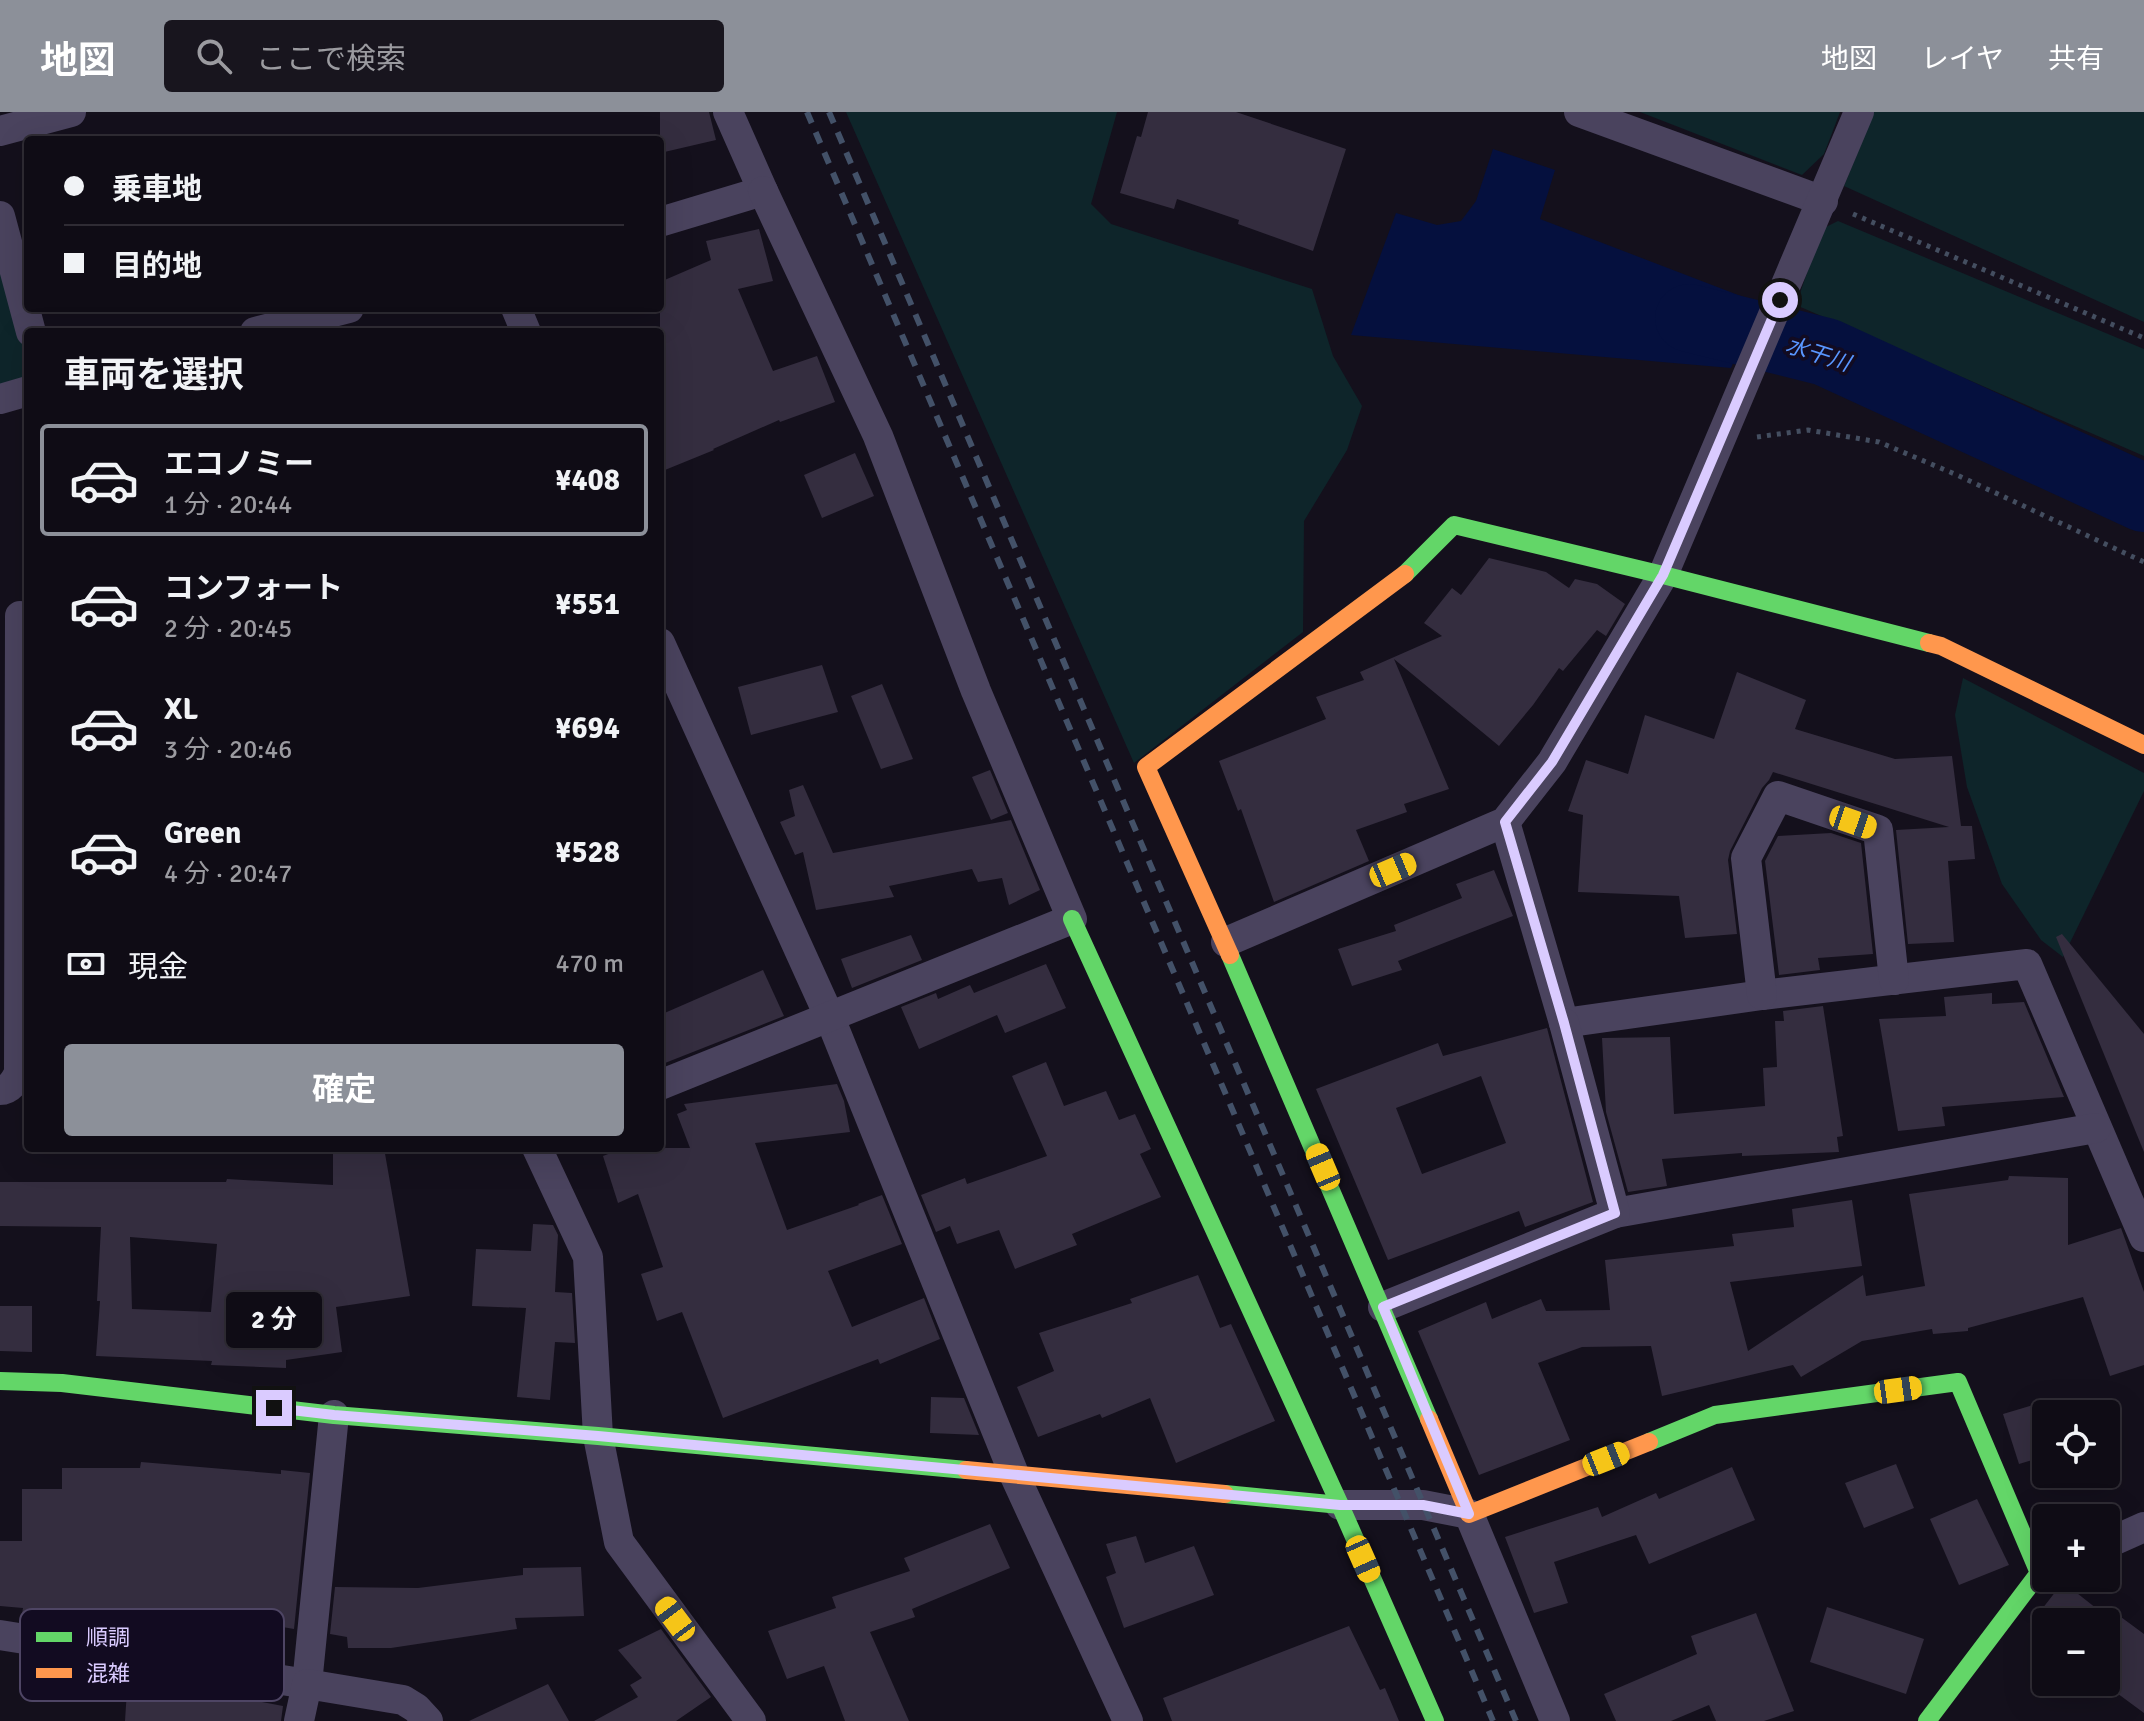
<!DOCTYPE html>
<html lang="ja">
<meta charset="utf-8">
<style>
body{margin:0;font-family:Signika,"Noto Sans JP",sans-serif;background:#18151e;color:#f1f3f6;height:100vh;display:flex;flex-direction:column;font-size:30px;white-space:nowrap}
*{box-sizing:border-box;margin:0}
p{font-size:26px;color:#9b9ba0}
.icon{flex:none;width:44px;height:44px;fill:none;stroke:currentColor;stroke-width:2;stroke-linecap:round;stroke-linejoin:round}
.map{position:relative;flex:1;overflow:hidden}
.panel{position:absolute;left:24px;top:216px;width:640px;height:824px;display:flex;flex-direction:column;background:#0f0c15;border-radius:8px;box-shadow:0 8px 32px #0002,0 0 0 2px #2f2c34}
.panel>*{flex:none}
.guide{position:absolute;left:24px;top:24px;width:640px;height:176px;border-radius:8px;box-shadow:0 8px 32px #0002,0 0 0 2px #2f2c34;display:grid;align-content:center;height:176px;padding:0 40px;background:#0f0c15}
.tools{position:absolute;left:2032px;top:1288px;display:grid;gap:16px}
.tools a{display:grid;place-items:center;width:88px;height:88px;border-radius:8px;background:#0f0c15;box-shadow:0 8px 32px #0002,0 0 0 2px #2f2c34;font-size:40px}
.end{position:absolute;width:36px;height:36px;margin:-18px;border:10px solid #dacbff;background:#111;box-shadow:0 0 0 4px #111}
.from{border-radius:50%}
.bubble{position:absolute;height:56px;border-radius:8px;background:#0f0c15;box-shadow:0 8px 32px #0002,0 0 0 2px #2f2c34;font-size:26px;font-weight:700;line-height:56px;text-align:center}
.car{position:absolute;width:24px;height:48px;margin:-24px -12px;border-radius:10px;box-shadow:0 0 6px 2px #0007;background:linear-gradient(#f5c518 24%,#345 0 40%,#f5c518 0 76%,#345 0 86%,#f5c518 0)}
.guide b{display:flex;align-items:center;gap:28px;height:76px;font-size:30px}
.guide b+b{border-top:2px solid #2f2c34}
.guide i{width:20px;height:20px;background:#f1f3f6}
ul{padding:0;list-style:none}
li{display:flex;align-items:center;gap:24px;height:112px;margin:0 16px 12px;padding:0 24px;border:4px solid transparent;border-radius:8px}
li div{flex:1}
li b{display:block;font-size:30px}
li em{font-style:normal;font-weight:700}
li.on{border-color:#8c9099}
li>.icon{width:72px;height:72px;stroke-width:1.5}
h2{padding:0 40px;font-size:36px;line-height:96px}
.pay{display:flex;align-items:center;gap:20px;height:88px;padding:0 40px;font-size:30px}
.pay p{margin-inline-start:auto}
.action{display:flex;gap:16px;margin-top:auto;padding:16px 40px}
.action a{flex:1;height:92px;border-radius:8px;background:#8c9099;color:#fff;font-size:32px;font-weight:700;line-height:92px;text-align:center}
header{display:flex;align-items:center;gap:48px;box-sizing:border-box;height:112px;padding:0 40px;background:#8c9099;color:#fff}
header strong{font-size:38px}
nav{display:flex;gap:44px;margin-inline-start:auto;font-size:28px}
.search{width:560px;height:72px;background:#18151e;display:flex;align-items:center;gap:20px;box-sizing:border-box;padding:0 28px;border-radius:8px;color:#9b9ba0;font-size:30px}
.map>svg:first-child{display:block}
</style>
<header>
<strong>地図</strong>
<div class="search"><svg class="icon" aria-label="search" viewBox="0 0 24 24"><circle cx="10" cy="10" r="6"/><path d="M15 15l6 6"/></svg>ここで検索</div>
<nav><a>地図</a><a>レイヤ</a><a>共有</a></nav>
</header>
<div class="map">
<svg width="2144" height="1609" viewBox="0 0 2144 1609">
<rect width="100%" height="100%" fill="#14101c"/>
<g fill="#0e252a">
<path d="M846,0H1117L1091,92L1111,112L1312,177L1333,244L1362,294L1347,338L1304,409L1303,520L1134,651Z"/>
<path d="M1640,0H1840L1824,42L1802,63Z"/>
<path d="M1874,0H2144V210L1844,74Z"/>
<path d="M1838,109L2144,237V344L1796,193L1822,117Z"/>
<path d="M0,111L28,220V266L0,273Z"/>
<path d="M1963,566L2144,661V679L2063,845L2041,828L2002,772L1967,675L1955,603Z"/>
</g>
<path fill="#05103e" d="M1493,37L1555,58L1540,107L1759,191L1731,256L1351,223L1396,101L1437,113L1461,109L1476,89Z"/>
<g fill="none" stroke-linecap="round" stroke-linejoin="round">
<path stroke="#05103e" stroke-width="68" d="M1689,206L1826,240L2144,386"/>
</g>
<g fill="#342d3f" fill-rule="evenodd">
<path d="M660,0H709L716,28L660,41Z"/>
<path d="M1148,0H1236L1346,37L1313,139L1238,112L1239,108L1177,87L1174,97L1120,81L1137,24L1141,25Z"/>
<path d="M759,117L773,169L738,177L773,259L817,244L835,290L780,310L779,308L713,337L714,338L660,360V170L711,148L706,129Z"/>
<path d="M855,341L874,384L822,406L804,363Z"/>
<path d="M1489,446L1546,460L1569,476L1575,467L1597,472L1625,492L1606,524L1597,518L1563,559L1559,556L1533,593L1499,634L1394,547L1449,677L1404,692L1407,700L1356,718L1369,749L1274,790L1241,697L1238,699L1219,649L1326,607L1316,585L1364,568L1360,560L1442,524L1424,511L1452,476L1461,483Z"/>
<path d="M822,553L838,600L751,623L738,575Z"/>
<path d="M1737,560L1806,588L1795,617L1895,647L1952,644L1961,714H1972L1975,747L1948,749L1954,830L1908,832L1896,718L1949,715L1773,660L1769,668L1762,676L1730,739L1728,748L1737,822L1685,826L1679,784L1578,780L1583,703L1568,699L1586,648L1628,662L1645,603L1714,627Z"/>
<path d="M882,572L913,647L881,657L851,584Z"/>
<path d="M990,658L1008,701L991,708L972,665Z"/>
<path d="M803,673L833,741L1011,708L1040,778L1009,793L1002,766L978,770L972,757L889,774L894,785L816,798L803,740L795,743L780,710L795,704L789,678Z"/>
<path d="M1831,721L1861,731L1873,842L1818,846L1820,858L1779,863L1765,749L1778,724Z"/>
<path d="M1494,758L1513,804L1398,849L1402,858L1352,874L1338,837L1396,819L1394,813L1462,786L1456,772Z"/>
<path d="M2062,822L2144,922V1040L2056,825Z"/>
<path d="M911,823L922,848L852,876L841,847Z"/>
<path d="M1046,852L1066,896L1005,921L997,903L919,937L901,895L936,881L938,887L970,873L974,881Z"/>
<path d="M763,858L784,904L665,951L660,940V903Z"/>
<path d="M1992,881V892L2024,890L2064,985L1942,995L1945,1014L1898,1019L1879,907L1946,904L1944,885Z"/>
<path d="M1823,894L1843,1024L1837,1025L1839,1040L1742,1044V1041L1662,1047L1667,1074L1628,1080L1606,1000L1602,926L1670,925L1674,1002L1765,994L1763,956L1777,955L1775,909H1784L1783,899Z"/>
<path d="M1547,916L1593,1090L1525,1115L1519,1099L1388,1148L1316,977L1438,931L1443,944ZM1481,964L1506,1031L1422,1062L1396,996Z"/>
<path d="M1046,950L1064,994L1106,979L1119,1008L1135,1002L1151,1037L1140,1042L1161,1085L1072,1122L1077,1133L1015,1157L999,1118L957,1132L950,1114L936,1120L921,1083L965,1066L967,1072L1047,1044L1012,964Z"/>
<path d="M837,972L844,989L850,1020L755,1031L787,1118L859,1093L858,1092L882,1083L902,1132L828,1159L852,1215L924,1186L940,1227L880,1252L878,1247L723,1306L682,1200L657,1209L641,1162L663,1155L638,1082L618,1091L603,1044L624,1036H690L677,1002L687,998L684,992Z"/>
<path d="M333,1036H384L410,1184L336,1195L342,1240L286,1248V1256L211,1253L212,1249L96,1244L100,1189H97L101,1115L0,1114V1070H226L227,1067L333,1073ZM130,1125L217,1132L211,1200L132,1197Z"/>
<path d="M2009,1064L2068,1066V1133L2121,1116L2144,1180V1253L2110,1264L2083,1185L1968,1216V1219L1933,1222L1932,1217L1862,1229L1801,1265L1793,1253L1662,1284L1651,1234L1582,1235L1538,1251L1570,1328L1479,1363L1418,1219L1486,1190L1492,1207L1541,1187L1546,1199L1610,1198L1605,1148L1734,1134L1732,1122L1794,1115L1792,1097L1852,1088L1862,1154L1730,1170L1748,1239L1863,1163L1866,1184L1925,1174L1909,1082L2008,1068Z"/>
<path d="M533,1112L553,1113L558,1123L555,1180L572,1181L575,1231L555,1230L550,1288L517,1285L526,1196L472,1194L476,1137L531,1139Z"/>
<path d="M1198,1163L1220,1216L1231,1212L1275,1309L1176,1351L1150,1286L1102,1306L1100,1302L1038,1325L1017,1275L1054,1259L1039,1221L1132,1191L1130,1187Z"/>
<path d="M0,1194H32V1240L0,1239Z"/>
<path d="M931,1285L964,1286L979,1323L930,1321Z"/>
<path d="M2046,1289V1344L2019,1352L2003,1302Z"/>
<path d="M141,1350L281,1362V1358L310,1361L294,1517L259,1511L258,1518L167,1506L165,1531L131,1526V1521L21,1508L23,1496L0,1494V1429H22V1377H62V1356H140Z"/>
<path d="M1896,1352L1914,1396L1864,1416L1845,1371Z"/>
<path d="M1732,1355L1755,1408L1649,1452L1636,1423L1554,1450L1568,1491L1534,1501L1505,1425L1598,1395L1602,1405L1656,1381L1659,1387Z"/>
<path d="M1977,1387L2009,1453L1959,1473L1930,1407Z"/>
<path d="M990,1412L1010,1456L912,1497L915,1505L870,1520L909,1609H845L824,1554L787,1567L768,1519L836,1496L832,1485L910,1459L904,1446Z"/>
<path d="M1136,1424L1145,1451L1194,1434L1214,1483L1124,1516L1106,1465L1116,1461L1106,1432Z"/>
<path d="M581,1455L584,1504L515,1506L517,1517L391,1536H348L347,1525L330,1522L335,1475L418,1476L523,1463V1456Z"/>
<path d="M2063,1470L2106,1504V1494L2144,1522V1601L2106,1573V1510H2032Z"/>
<path d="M1827,1495L1924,1527L1906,1582L1810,1550Z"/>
<path d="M1756,1501L1794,1599L1764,1609H1716L1709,1593L1671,1609H1616L1604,1582L1697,1542L1691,1524Z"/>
<path d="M1349,1514L1380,1578L1385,1576L1399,1609H1172L1163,1586Z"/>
<path d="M661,1517L711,1585L676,1609H594L638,1585L630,1573L642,1566L618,1538Z"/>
<path d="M128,1562L163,1567V1571L283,1594L281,1609H125Z"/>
<path d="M548,1572L569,1609H469Z"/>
</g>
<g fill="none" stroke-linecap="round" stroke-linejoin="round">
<g stroke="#444e60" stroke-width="5" stroke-dasharray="4 6" stroke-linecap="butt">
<path d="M1853,102L2144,226"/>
<path d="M1757,325L1808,318L1879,330L1957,363L2144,450"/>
</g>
<g stroke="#4a435e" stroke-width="30">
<path d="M1579,0L1823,89"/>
<path d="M0,19L71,0"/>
<path d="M0,104L31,220"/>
<path d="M660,110L763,79L728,0"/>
<path d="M516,196L526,220"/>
<path d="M255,220L349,196"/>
<path d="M0,287L28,279"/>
<path d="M660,531L830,906L1014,1362L1128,1609"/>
<path d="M1505,710L1564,911L1762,883L2027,852L2144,1125"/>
<path d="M1226,830L1505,710L1552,650L1663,463L1859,0"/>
<path d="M1762,883L1746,746L1778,684L1878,718L1894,868"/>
<path d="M660,973L1072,807L976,579L878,324L763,79"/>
<path d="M0,978C10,978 15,969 19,961L20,504"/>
<path d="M537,1036L588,1145L598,1324L619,1430L751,1609"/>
<path d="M1615,1101L2096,1016"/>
<path d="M1383,1195L1615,1101L1564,911"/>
<path d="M1340,1393H1423L1469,1402L1555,1609"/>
<path d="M2106,1432L2144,1415"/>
<path d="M0,1523L307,1572L334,1303"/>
<path d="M299,1609L307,1572L403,1588L416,1596L428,1609"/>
</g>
<g stroke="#63d668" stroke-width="18">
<path d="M1405,462L1454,413L1663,463L1929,531"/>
<path d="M1072,807L1340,1393"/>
<path d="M1230,843L1429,1307"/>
<path d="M0,1269L62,1271L334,1303L598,1324L966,1358"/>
<path d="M1649,1330L1715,1303L1958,1270L2039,1461L1927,1609"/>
<path d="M1225,1382L1340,1393L1435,1609"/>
</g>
<g stroke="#ff974d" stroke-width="18">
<path d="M1929,531L1941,534L2144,633"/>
<path d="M1230,843L1146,655L1405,462"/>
<path d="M1429,1307L1469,1402L1649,1330"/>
<path d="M966,1358L1225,1382"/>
</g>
<g stroke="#435168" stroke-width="6" stroke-dasharray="12 10" stroke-linecap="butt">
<path d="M807,0L1493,1609"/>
<path d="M829,0L1516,1609"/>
</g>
</g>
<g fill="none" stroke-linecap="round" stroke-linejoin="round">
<path stroke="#dacbff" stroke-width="10" d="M274,1296L334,1303L598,1324L1340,1393H1423L1469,1402L1383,1195L1615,1101L1564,911L1505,710L1552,650L1663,463L1780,188"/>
</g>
<g text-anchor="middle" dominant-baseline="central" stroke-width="7" stroke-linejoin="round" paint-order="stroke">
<g font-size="22" font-style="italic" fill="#5996ff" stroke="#120b21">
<text transform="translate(1818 242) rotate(18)">水干川</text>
</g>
</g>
<rect x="20" y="1497" width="264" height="92" rx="12" fill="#120b21" stroke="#4e4564" stroke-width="2"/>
<rect x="36" y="1520" width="36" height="10" fill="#63d668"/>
<rect x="36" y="1556" width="36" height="10" fill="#ff974d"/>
<g font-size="22" fill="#dacbff">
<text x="86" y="1533">順調</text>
<text x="86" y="1569">混雑</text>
</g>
</svg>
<div class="tools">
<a><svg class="icon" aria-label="locate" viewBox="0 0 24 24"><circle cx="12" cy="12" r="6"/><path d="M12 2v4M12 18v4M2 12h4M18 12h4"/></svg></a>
<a>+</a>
<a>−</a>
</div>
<i class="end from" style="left:1780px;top:188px"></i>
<i class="end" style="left:274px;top:1296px"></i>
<div class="bubble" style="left:226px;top:1180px;width:96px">2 分</div>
<i class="car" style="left:1853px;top:710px;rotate:109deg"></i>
<i class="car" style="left:1393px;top:758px;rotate:67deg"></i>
<i class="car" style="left:1323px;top:1055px;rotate:337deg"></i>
<i class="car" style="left:1898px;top:1278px;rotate:82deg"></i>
<i class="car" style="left:1606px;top:1347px;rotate:68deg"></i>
<i class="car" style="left:1363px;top:1447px;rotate:156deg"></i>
<i class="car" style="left:675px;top:1507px;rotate:323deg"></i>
<div class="guide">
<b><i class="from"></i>乗車地</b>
<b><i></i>目的地</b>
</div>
<section class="panel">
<h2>車両を選択</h2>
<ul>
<li class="on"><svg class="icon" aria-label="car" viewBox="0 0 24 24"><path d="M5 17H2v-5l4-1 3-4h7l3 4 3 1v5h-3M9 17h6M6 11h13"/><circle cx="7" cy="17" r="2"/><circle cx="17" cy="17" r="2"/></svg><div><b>エコノミー</b><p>1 分 · 20:44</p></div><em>¥408</em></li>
<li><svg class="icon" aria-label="car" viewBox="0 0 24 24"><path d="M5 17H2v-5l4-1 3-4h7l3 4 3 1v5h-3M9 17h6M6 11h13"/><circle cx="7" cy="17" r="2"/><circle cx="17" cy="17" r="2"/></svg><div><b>コンフォート</b><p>2 分 · 20:45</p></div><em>¥551</em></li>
<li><svg class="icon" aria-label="car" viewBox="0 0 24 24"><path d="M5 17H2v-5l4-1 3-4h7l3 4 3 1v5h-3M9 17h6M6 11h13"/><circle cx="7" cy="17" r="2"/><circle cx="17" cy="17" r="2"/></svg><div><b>XL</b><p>3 分 · 20:46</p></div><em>¥694</em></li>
<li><svg class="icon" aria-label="car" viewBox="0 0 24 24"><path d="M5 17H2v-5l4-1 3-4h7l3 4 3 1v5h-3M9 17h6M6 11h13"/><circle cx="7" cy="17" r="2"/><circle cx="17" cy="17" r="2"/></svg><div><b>Green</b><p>4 分 · 20:47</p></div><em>¥528</em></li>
</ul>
<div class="pay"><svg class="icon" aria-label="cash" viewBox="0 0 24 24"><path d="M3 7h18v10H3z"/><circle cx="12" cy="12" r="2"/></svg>現金<p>470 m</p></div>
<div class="action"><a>確定</a></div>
</section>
</div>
